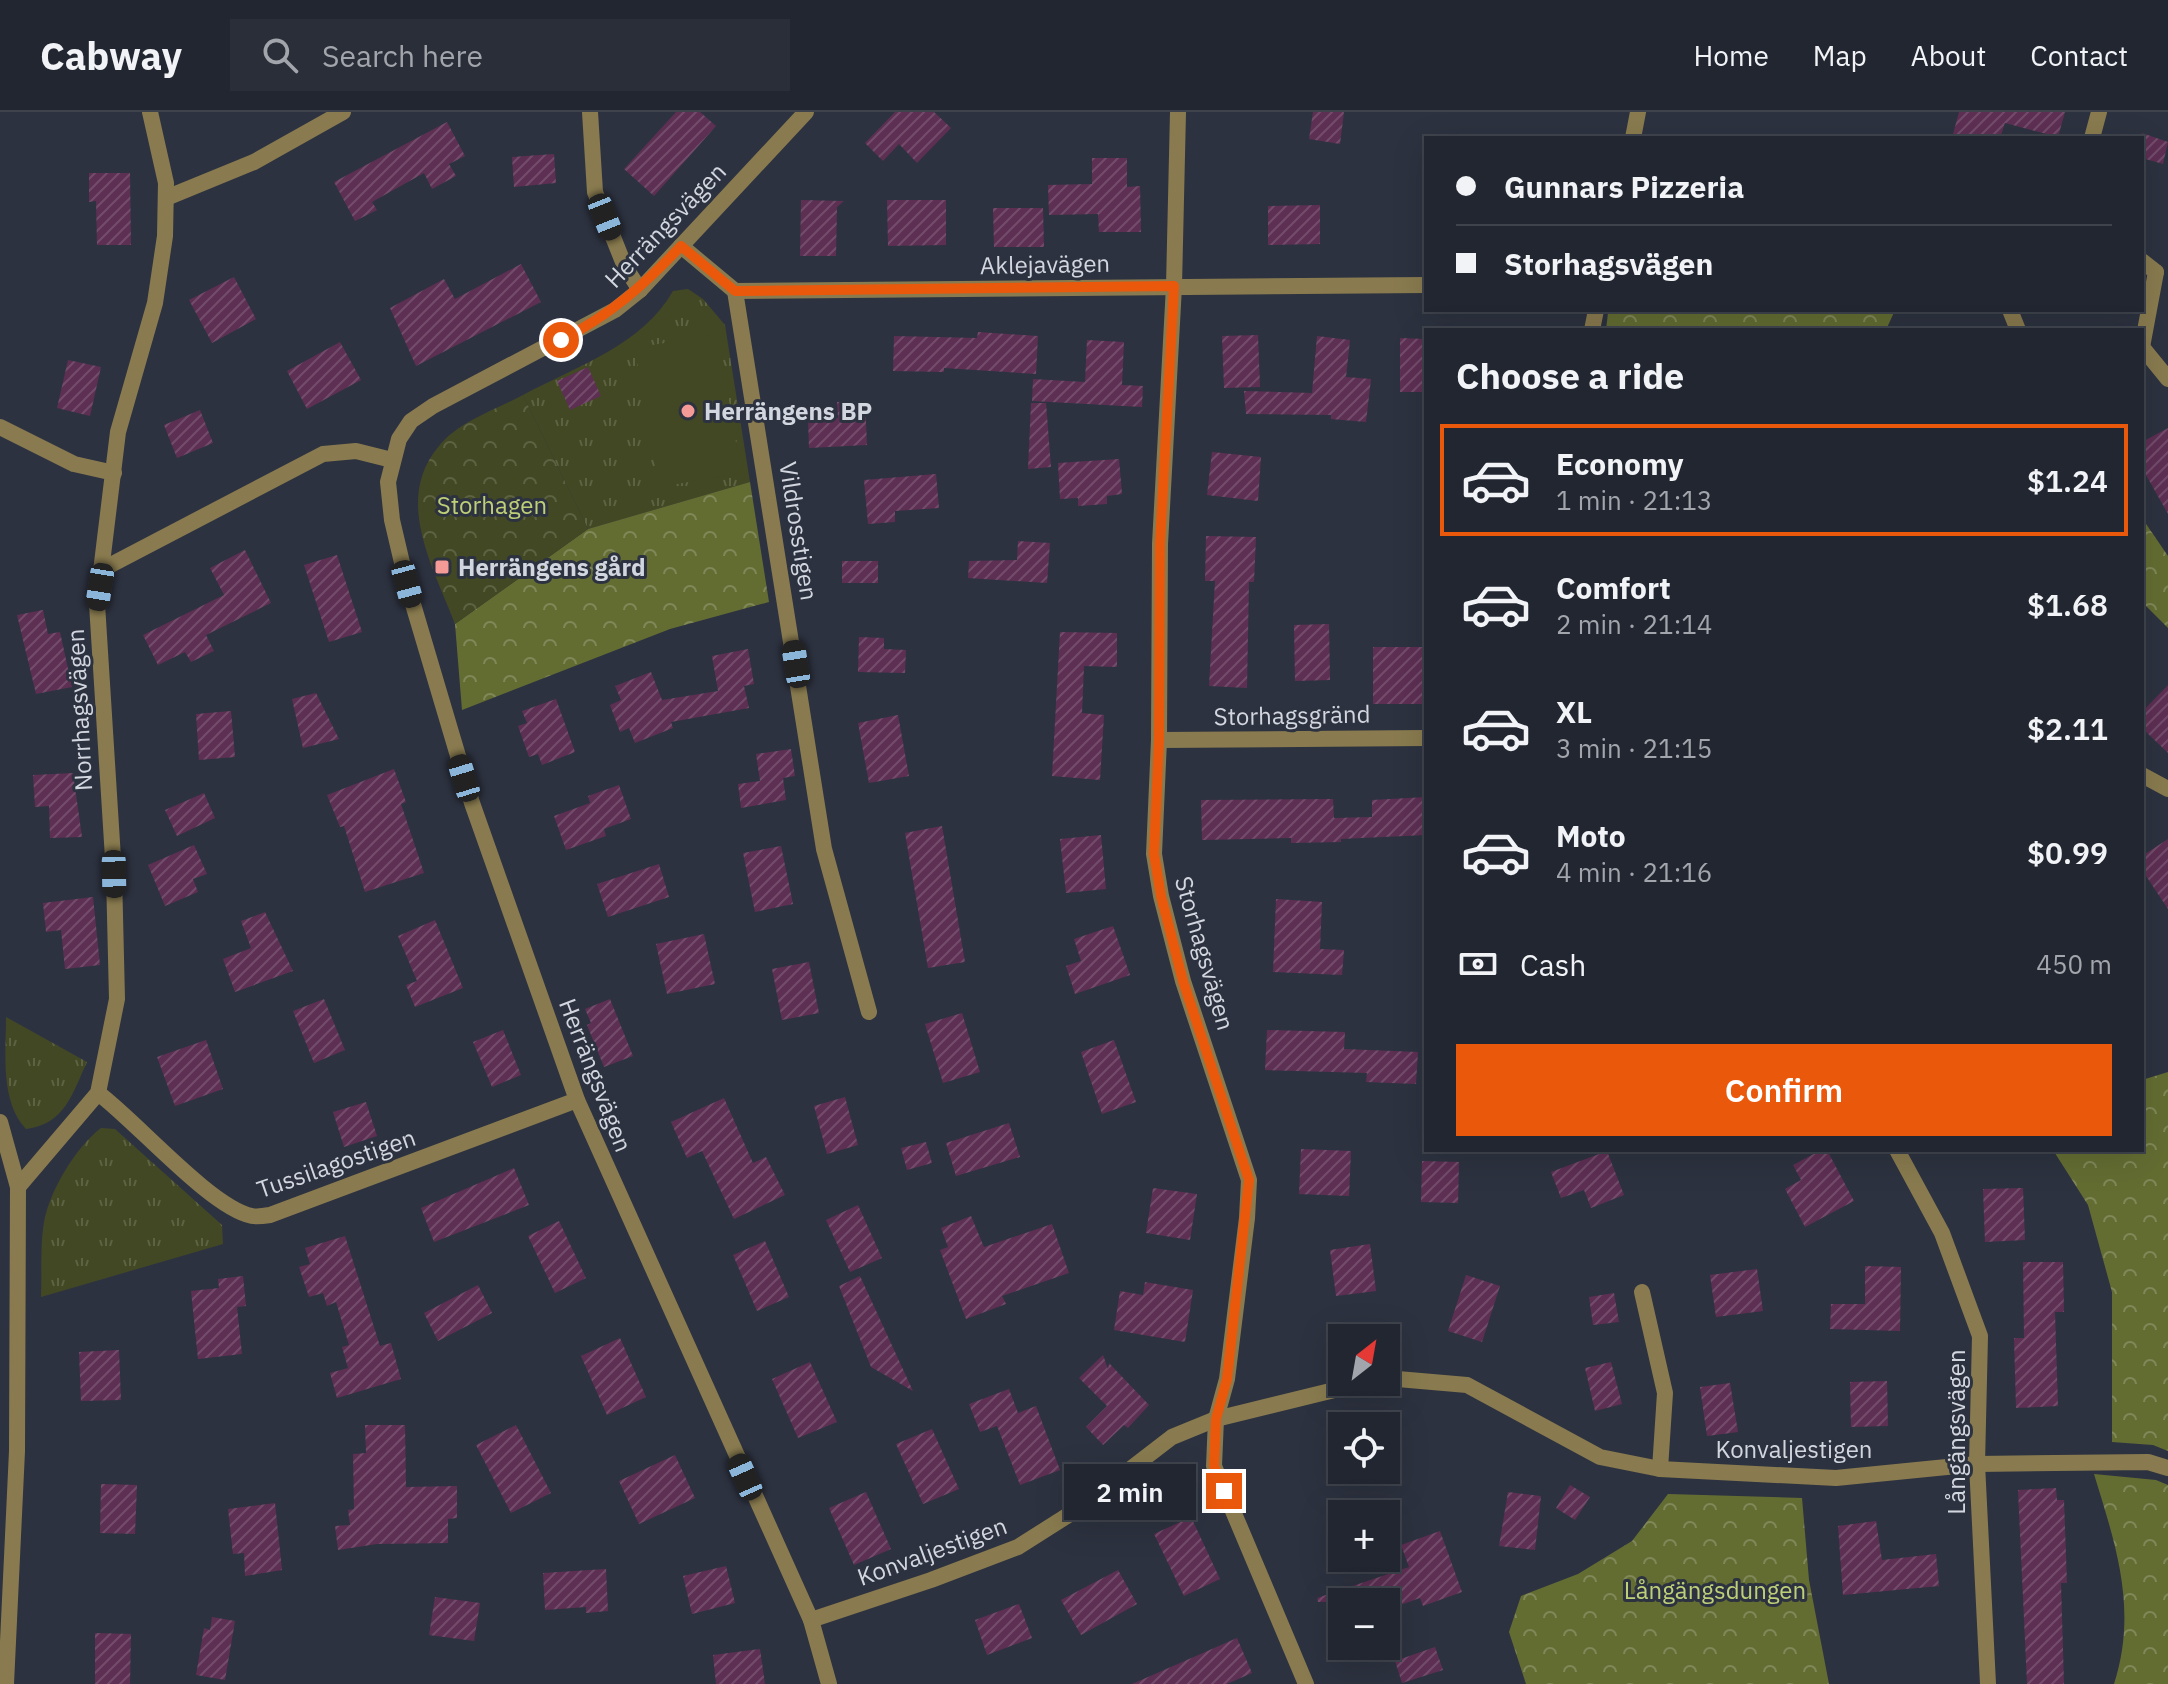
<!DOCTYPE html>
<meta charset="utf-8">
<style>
body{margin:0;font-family:"IBM Plex Sans",sans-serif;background:#2a2e38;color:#f1f3f6;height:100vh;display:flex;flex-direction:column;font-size:30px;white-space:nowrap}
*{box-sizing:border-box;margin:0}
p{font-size:26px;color:#a2a5ab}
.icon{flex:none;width:44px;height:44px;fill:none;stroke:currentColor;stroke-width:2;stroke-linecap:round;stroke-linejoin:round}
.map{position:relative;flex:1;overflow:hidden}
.side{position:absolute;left:1424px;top:216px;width:720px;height:824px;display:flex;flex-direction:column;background:#222630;border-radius:0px;box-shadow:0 8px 32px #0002,0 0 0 2px #3f434c}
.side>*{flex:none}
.top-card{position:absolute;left:1424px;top:24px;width:720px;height:176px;border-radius:0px;box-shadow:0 8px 32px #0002,0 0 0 2px #3f434c;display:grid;align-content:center;height:176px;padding:0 32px;background:#222630}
.needle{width:52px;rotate:31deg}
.buttons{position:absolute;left:1328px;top:1212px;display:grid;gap:16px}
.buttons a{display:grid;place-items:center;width:72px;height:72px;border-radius:0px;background:#222630;box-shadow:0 8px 32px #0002,0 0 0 2px #3f434c;font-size:40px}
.end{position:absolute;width:36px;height:36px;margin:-18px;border:10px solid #ea580c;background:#fff;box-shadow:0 0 0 4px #fff}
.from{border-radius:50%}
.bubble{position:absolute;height:56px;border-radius:0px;background:#222630;box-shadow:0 8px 32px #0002,0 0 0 2px #3f434c;font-size:26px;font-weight:600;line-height:56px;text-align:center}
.car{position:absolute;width:24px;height:48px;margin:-24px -12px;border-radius:10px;box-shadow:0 0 6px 2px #0007;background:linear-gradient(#222 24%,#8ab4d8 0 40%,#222 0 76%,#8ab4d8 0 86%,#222 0)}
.top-card b{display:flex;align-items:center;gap:28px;height:76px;font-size:30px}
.top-card b+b{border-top:2px solid #3f434c}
.top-card i{width:20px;height:20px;background:#f1f3f6}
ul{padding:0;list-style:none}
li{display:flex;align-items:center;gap:24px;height:112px;margin:0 16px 12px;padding:0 16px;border:4px solid transparent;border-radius:0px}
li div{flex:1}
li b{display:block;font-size:30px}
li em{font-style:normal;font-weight:600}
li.current{border-color:#ea580c}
li>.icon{width:72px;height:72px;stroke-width:1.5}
h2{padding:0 32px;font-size:36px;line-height:96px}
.pay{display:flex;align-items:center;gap:20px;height:88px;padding:0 32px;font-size:30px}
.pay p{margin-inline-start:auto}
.cta{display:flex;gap:16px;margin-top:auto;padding:16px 32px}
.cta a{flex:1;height:92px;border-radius:0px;background:#ea580c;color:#fff;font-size:32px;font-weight:600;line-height:92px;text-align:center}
header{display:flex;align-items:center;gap:48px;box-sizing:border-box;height:112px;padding:0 40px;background:#222630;border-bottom:2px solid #3f434c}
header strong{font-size:38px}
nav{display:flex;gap:44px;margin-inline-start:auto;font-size:28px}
.search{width:560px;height:72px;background:#2a2e38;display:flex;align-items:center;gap:20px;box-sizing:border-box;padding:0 28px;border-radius:0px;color:#a2a5ab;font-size:30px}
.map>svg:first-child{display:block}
</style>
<header>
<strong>Cabway</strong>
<div class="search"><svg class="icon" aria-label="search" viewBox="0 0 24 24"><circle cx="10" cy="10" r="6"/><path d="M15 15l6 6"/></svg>Search here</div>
<nav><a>Home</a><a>Map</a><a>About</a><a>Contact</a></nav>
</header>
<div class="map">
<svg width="2168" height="1572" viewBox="0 0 2168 1572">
<defs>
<pattern id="grass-tufts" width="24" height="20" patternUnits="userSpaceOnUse" patternTransform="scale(2)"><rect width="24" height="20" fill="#424823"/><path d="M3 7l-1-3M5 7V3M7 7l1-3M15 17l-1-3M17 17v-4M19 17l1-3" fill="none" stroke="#5c6242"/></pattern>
<pattern id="forest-crowns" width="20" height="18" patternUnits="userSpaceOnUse" patternTransform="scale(2)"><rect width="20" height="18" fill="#636d32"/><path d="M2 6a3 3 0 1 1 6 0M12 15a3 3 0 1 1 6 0" fill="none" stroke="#808859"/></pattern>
<pattern id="park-crowns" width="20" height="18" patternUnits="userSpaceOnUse" patternTransform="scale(2)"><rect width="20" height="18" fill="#424823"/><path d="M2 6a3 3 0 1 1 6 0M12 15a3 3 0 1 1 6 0" fill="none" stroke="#5c6242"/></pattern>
<pattern id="building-hatch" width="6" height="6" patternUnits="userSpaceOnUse" patternTransform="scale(2)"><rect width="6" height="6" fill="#5d2f53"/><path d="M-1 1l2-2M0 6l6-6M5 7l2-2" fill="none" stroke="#734c6b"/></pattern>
</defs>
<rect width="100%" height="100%" fill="#2d3240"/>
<g fill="url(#grass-tufts)">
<path d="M688,177L703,187L725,213L750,370L588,417L523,283C575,255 643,233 673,179Z"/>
<path d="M6,905L87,950C72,982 65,1012 26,1017C0,989 6,942 6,905Z"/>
<path d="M101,1016L115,1017L222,1113L223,1132L41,1185C42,1161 40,1134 44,1110C50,1078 76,1035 101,1016Z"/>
</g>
<g fill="url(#forest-crowns)">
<path d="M1612,198H1895L1886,218H1606L1608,201Z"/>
<path d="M750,370L769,490L670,517L462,598L455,512L588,417Z"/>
<path d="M2142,406L2168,444V516L2142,490Z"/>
<path d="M2168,960V1339L2153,1333L2112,1330V1180L2088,1093L2053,1038H2142V968Z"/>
<path d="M2094,1362L2156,1368L2168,1373V1572H2114C2138,1497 2116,1434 2094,1362Z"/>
<path d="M1668,1382L1802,1386L1809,1468L1829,1572H1526L1509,1520L1521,1484L1578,1462L1632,1429Z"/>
</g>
<path fill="url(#park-crowns)" d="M523,283L588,417L455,512C434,456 393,388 439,334C458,310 497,297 523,283Z"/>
<path fill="#424823" d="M718,222L741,361L659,375L635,236Z"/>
<g fill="url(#building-hatch)">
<path d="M676,0H700L716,14L654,84L624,57Z"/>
<path d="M895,0H934L951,16L917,51L899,32L883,49L865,31Z"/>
<path d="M1313,0H1344L1340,32L1309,27Z"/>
<path d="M1959,0H2065L2058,25L2005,11L2000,26H1952Z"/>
<path d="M447,10L465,44L449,52L456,64L432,77L424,61L372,90L377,98L355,109L334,70Z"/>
<path d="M2142,21L2168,30L2163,52L2142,46Z"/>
<path d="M554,42L556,71L514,75L512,45Z"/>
<path d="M1092,46H1127V75L1140,74L1141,120H1099L1098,102L1049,103L1048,73L1092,72Z"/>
<path d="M89,61H130L131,133H97L96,89L89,90Z"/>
<path d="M801,88L844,89L837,95L836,144H800Z"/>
<path d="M887,88H946V133L888,134Z"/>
<path d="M1320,93V132L1268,133V94Z"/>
<path d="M993,96H1043L1044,135H994Z"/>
<path d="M521,152L541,190L416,254L390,196L444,167L455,187Z"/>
<path d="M234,165L256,207L212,231L189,188Z"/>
<path d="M978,220L1038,224L1036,262L944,256V260L893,259L894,224L977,226Z"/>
<path d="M1258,223L1260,275L1224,276L1222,224Z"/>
<path d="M1317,224L1350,228L1346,265L1371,267L1366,310L1331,307V303L1246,302L1244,279L1312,281Z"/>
<path d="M1400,226L1426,227V280H1400Z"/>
<path d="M1087,228L1124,230L1122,273L1143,274L1142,295L1032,289L1033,267L1085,270Z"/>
<path d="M340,230L361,268L307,297L287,259Z"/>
<path d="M68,248L101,255L90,304L57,296Z"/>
<path d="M588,255L601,284L570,298L557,269Z"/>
<path d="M865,289L867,333L809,336L808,307L838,306L837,290Z"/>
<path d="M1031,291H1046L1051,355L1028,357Z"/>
<path d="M200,298L213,331L177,346L164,313Z"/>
<path d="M2168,316V402L2142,356V330Z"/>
<path d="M1212,340L1261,345L1258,389L1207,383Z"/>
<path d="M1119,347L1122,382L1107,384V392L1078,394V386L1060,387L1058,351Z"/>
<path d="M936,362L939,396L895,399V410L868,412L864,368Z"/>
<path d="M1206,424L1256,425L1254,470H1249L1247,576L1209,574L1215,469H1205Z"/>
<path d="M1018,429L1050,431L1047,471L968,466L969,449L1017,448Z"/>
<path d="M245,438L271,491L206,523L214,539L191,550L185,540L158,553L143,523L224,483L210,456Z"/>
<path d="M337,443L362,520L329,530L304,453Z"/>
<rect x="842" y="449" width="36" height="22"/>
<path d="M43,498L48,522L60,520L72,575L36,582L17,503Z"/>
<path d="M1329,512L1330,568L1295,569L1294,513Z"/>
<path d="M1060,520L1117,521V555L1084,554L1082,601L1104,603L1100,668L1052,664Z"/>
<path d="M859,525L884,526V537L906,538L905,561L858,560Z"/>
<rect x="1373" y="535" width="53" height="57"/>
<path d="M748,537L754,572L744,574L749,596L671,610L673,616L635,631L629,616L620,620L610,593L621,588L615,574L651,560L662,588L718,579L712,544Z"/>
<path d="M2168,573V641L2142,616V600Z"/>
<path d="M316,581L339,627L303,636L292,587Z"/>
<path d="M556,587L575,640L542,653L538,642L529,645L518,614L527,611L522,599Z"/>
<path d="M231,599L235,645L199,648L196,602Z"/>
<path d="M898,603L909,664L869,671L858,611Z"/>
<path d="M791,637L795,664L783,666L786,688L741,696L738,672L760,669L756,642Z"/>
<path d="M394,657L406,690L401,692L424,761L365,780L344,714L340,715L327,683Z"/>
<path d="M73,661L82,725L50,726L49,694L35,695L33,663Z"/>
<path d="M619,673L631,707L604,717L606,724L566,738L554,704L590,691L588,684Z"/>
<path d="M204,681L215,706L177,724L165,698Z"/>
<path d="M1426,685V723L1341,727V730L1291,731V726L1202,728L1201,688L1333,687L1334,706L1372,705V688Z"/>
<path d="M942,714L965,850L928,856L905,721Z"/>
<path d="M1101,723L1106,777L1066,781L1060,727Z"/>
<path d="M2168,727V797L2142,758V744Z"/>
<path d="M194,733L207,762L193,767L198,780L165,794L148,753Z"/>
<path d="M781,734L793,792L755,800L743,741Z"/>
<path d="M659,752L669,785L608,805L597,772Z"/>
<path d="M93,785L100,853L65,857L61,818L46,820L43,791Z"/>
<path d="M1276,787L1322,790L1320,837L1344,838L1342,863L1273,860Z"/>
<path d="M265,800L293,859L235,880L223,847L251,836L241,809Z"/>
<path d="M435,808L463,876L415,895L406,873L417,869L398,824Z"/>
<path d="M1113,814L1130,863L1075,882L1066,854L1081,849L1074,827Z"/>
<path d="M704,822L715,872L667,882L656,832Z"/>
<path d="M809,850L819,901L782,908L772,857Z"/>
<path d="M324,887L345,938L314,951L293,899Z"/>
<path d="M610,887L633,944L604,955L587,913L591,911L585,897Z"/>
<path d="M962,901L980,960L943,971L925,912Z"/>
<path d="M503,918L521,963L492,975L473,930Z"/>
<path d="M1267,918L1345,920L1344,937L1418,940L1416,972L1366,970L1367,961L1265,958Z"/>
<path d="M206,928L223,977L175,994L157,945Z"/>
<path d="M1114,928L1136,990L1102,1002L1081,940Z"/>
<path d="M845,985L858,1033L827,1042L814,994Z"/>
<path d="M724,986L753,1051L766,1045L785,1083L734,1107L702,1039L687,1046L671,1010Z"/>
<path d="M366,990L377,1024L344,1035L333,1000Z"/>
<path d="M1009,1011L1020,1045L956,1064L946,1031Z"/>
<path d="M926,1030L932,1051L907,1058L901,1036Z"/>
<path d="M1301,1037L1351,1039L1349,1084L1299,1082Z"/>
<path d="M1821,1038H1827L1854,1089L1805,1115L1785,1077L1801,1068L1793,1053Z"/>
<path d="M1607,1039L1624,1083L1591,1096L1584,1078L1561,1086L1551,1060Z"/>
<path d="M1422,1049L1459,1050L1458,1091L1421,1090Z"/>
<path d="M514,1056L529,1093L434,1130L421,1096Z"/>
<path d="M1153,1076L1197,1082L1190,1128L1146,1121Z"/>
<path d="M2023,1076L2025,1128L1985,1130L1983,1077Z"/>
<path d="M858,1093L882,1146L850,1160L826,1108Z"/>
<path d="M971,1104L984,1135L1052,1112L1069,1161L1002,1184L1006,1192L966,1207L940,1138L948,1135L941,1116Z"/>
<path d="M559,1109L586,1166L555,1181L528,1124Z"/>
<path d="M345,1124L380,1234L391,1231L401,1267L337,1286L330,1261L348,1256L342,1235L349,1233L336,1190L327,1194L323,1181L309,1185L299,1155L310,1152L305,1136Z"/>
<path d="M765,1129L789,1185L757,1199L733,1143Z"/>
<path d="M1370,1132L1376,1179L1336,1184L1330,1138Z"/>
<path d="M2023,1150H2063L2064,1200H2055L2058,1294L2016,1296L2014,1226H2024Z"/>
<path d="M1865,1154L1901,1155L1900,1219L1830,1217L1831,1192H1865Z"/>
<path d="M1757,1157L1763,1199L1716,1205L1710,1163Z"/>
<path d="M1466,1163L1500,1174L1482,1230L1448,1219Z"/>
<path d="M243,1164L246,1194L237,1195L242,1242L198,1247L191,1179L219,1176L218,1167Z"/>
<path d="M860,1164L913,1279L871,1255L839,1174Z"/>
<path d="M1145,1170L1193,1178L1185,1230L1114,1218L1120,1179L1143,1183Z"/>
<path d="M478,1173L492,1201L438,1229L424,1201Z"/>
<path d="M1614,1181L1619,1210L1593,1213L1589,1185Z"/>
<path d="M620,1226L646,1285L607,1303L581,1244Z"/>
<path d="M119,1238L121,1288L81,1289L79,1240Z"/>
<path d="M1103,1243L1108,1257L1109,1251L1149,1293L1128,1316L1124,1313L1103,1333L1086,1315L1107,1294L1079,1266Z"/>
<path d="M810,1250L837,1310L798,1326L772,1267Z"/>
<path d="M1611,1250L1622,1292L1595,1299L1585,1256Z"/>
<path d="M1887,1269L1888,1314L1851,1315L1850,1270Z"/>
<path d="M1730,1271L1738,1320L1707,1324L1700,1275Z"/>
<path d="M1009,1277L1018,1301L1036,1294L1060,1358L1020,1373L997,1314L980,1320L969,1292Z"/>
<path d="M365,1313H405L406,1375L457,1374V1406L448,1407V1431L377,1432L338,1438L335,1414L350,1413L348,1398L354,1397L353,1342L366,1341Z"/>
<path d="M516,1313L551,1381L511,1401L476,1333Z"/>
<path d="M932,1317L959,1377L923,1392L896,1332Z"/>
<path d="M675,1343L695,1386L639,1412L619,1369Z"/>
<path d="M101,1372L137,1373L135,1422L100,1421Z"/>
<path d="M1570,1373L1590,1385L1575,1408L1556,1396Z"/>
<path d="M2056,1376L2057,1388H2064L2067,1471H2061L2064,1572H2027L2018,1378Z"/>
<path d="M866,1380L891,1437L854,1453L829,1396Z"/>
<path d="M1508,1380L1541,1384L1535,1438L1499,1434Z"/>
<path d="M275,1391L282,1458L245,1464L244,1441L233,1442L228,1397Z"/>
<path d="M1191,1405L1220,1467L1184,1484L1154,1422Z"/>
<path d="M1876,1409L1882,1448L1936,1442L1939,1474L1843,1483L1838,1414Z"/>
<path d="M1440,1419L1462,1480L1423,1494L1420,1486L1386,1498V1490H1318L1317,1486L1409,1455L1401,1433Z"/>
<path d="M726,1454L735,1491L692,1502L683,1464Z"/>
<path d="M606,1457L608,1499L586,1501V1495L545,1498L543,1461Z"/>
<path d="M1118,1458L1137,1492L1081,1523L1061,1488Z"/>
<path d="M435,1485L480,1491L474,1529L429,1523Z"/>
<path d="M1019,1492L1032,1526L987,1543L975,1508Z"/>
<path d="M212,1505L235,1509L225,1568L196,1563L204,1516L210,1518Z"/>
<path d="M95,1521L131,1522L130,1572H95Z"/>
<path d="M1237,1526L1252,1561L1227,1572H1132Z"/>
<path d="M1435,1535L1443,1558L1402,1571L1395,1549Z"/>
<path d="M760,1537L765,1572H716L713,1543Z"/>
</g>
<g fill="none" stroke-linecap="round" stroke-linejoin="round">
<g stroke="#897b4f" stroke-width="16">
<path d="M590,0L595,80L625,155L640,178"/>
<path d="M1178,0L1174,174L1160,432L1159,628L1154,742L1161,784L1183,869L1249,1068L1247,1106L1227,1267L1216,1307L1214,1354L1306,1572"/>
<path d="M1633,26L1638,0"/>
<path d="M2092,26L2099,0"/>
<path d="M166,86L254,50L343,0"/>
<path d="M681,134L735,179L1426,173"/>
<path d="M2142,149L2156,160"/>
<path d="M735,179L824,737L869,900"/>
<path d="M2010,198L2018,218"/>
<path d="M1592,218L1596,198"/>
<path d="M2142,235L2156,160"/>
<path d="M2142,235L2168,267"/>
<path d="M0,315L74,352L114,361"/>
<path d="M103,457L323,342L356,339L392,348"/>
<path d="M1159,628L1426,626"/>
<path d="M2142,663L2168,677"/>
<path d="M98,981C136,1009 211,1096 252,1104C257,1105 264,1104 270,1103L577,988"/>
<path d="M0,1010L18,1075L17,1339L6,1572"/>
<path d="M1897,1038L1942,1121L1980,1224L1977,1352L1988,1572"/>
<path d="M18,1075L98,981L117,887L114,762L97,492L118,320L155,191L165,124L166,71L150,0"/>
<path d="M1642,1180L1665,1281L1660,1357"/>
<path d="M1386,1266L1467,1273L1600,1345L1660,1357L1836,1366L1977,1352L2148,1350L2168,1356"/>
<path d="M811,1508L931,1468L1018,1435L1081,1395L1172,1325L1216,1307L1367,1270"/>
</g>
<path stroke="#897b4f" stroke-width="16" d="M806,0L640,178L615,198L433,294L411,309L399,327L388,370L392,408L407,472L472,691L577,988L811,1508L829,1572"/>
</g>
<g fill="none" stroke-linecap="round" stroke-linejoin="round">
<path stroke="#ea580c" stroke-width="10" d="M561,228C609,204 644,173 681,134L735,179L1174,174L1160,432L1159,628L1154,742L1161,784L1183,869L1249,1068L1227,1267L1216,1307L1214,1354L1224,1379"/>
</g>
<g fill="#f59b97" stroke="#2d3240" stroke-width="3">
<circle cx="688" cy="299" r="8"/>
<rect x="434" y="447" width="16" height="16" rx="4"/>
</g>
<g text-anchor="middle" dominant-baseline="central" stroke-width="6" stroke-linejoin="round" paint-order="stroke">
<g font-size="24" fill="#d2d6df" stroke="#2d3240">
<text transform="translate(665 113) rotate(-46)">Herrängsvägen</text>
<text transform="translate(1045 152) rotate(-1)">Aklejavägen</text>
<text transform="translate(799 419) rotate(81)">Vildrosstigen</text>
<text transform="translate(79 598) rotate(-93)">Norrhagsvägen</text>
<text transform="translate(1292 603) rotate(-1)">Storhagsgränd</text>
<text transform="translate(1205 841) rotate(74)">Storhagsvägen</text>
<text transform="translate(596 963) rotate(69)">Herrängsvägen</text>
<text transform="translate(336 1051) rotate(-19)">Tussilagostigen</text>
<text transform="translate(1956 1320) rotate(-90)">Långängsvägen</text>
<text x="1794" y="1337">Konvaljestigen</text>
<text transform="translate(932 1439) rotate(-20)">Konvaljestigen</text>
</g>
<g font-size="24" font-weight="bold" fill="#d2d6df" stroke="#2d3240" text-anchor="start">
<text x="704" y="299">Herrängens BP</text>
<text x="458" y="455">Herrängens gård</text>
</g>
<g font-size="24" fill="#bfcf78" stroke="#2d3240">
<text x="492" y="393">Storhagen</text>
<text x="1715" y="1478">Långängsdungen</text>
</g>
</g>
</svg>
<div class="buttons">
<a><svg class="needle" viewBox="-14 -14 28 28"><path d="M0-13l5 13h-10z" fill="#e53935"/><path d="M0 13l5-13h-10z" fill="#a2a5ab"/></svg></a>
<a><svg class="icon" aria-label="locate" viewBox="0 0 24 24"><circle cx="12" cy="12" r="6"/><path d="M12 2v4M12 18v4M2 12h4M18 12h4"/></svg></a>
<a>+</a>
<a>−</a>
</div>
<i class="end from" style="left:561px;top:228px"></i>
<i class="end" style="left:1224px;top:1379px"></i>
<div class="bubble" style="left:1064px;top:1352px;width:132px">2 min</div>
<i class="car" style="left:605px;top:105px;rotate:158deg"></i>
<i class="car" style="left:407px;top:472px;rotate:165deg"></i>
<i class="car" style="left:100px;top:475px;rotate:189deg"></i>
<i class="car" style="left:796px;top:552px;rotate:351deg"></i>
<i class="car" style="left:464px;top:666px;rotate:343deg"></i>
<i class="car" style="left:114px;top:762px;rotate:179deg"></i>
<i class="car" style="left:745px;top:1365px;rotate:336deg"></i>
<div class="top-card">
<b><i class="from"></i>Gunnars Pizzeria</b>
<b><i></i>Storhagsvägen</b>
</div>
<section class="side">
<h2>Choose a ride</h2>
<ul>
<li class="current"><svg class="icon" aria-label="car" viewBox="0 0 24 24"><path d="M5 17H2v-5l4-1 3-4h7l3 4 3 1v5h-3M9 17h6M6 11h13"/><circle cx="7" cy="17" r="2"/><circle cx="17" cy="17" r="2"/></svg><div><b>Economy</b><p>1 min · 21:13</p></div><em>$1.24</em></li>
<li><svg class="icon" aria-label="car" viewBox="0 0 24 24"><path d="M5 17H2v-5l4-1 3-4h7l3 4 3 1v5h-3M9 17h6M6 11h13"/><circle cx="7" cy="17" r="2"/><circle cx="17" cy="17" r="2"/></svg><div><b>Comfort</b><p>2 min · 21:14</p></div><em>$1.68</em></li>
<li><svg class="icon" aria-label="car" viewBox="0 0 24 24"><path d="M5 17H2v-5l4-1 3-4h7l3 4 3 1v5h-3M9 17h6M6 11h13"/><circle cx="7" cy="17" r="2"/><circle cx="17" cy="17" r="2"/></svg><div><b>XL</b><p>3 min · 21:15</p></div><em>$2.11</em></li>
<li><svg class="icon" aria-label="car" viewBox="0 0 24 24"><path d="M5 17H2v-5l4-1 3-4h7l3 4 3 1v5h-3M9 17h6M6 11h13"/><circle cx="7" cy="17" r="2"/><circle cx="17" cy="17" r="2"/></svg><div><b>Moto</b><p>4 min · 21:16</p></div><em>$0.99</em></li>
</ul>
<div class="pay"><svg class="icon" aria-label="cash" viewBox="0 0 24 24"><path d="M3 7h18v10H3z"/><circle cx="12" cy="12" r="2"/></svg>Cash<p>450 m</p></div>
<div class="cta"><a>Confirm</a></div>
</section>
</div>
